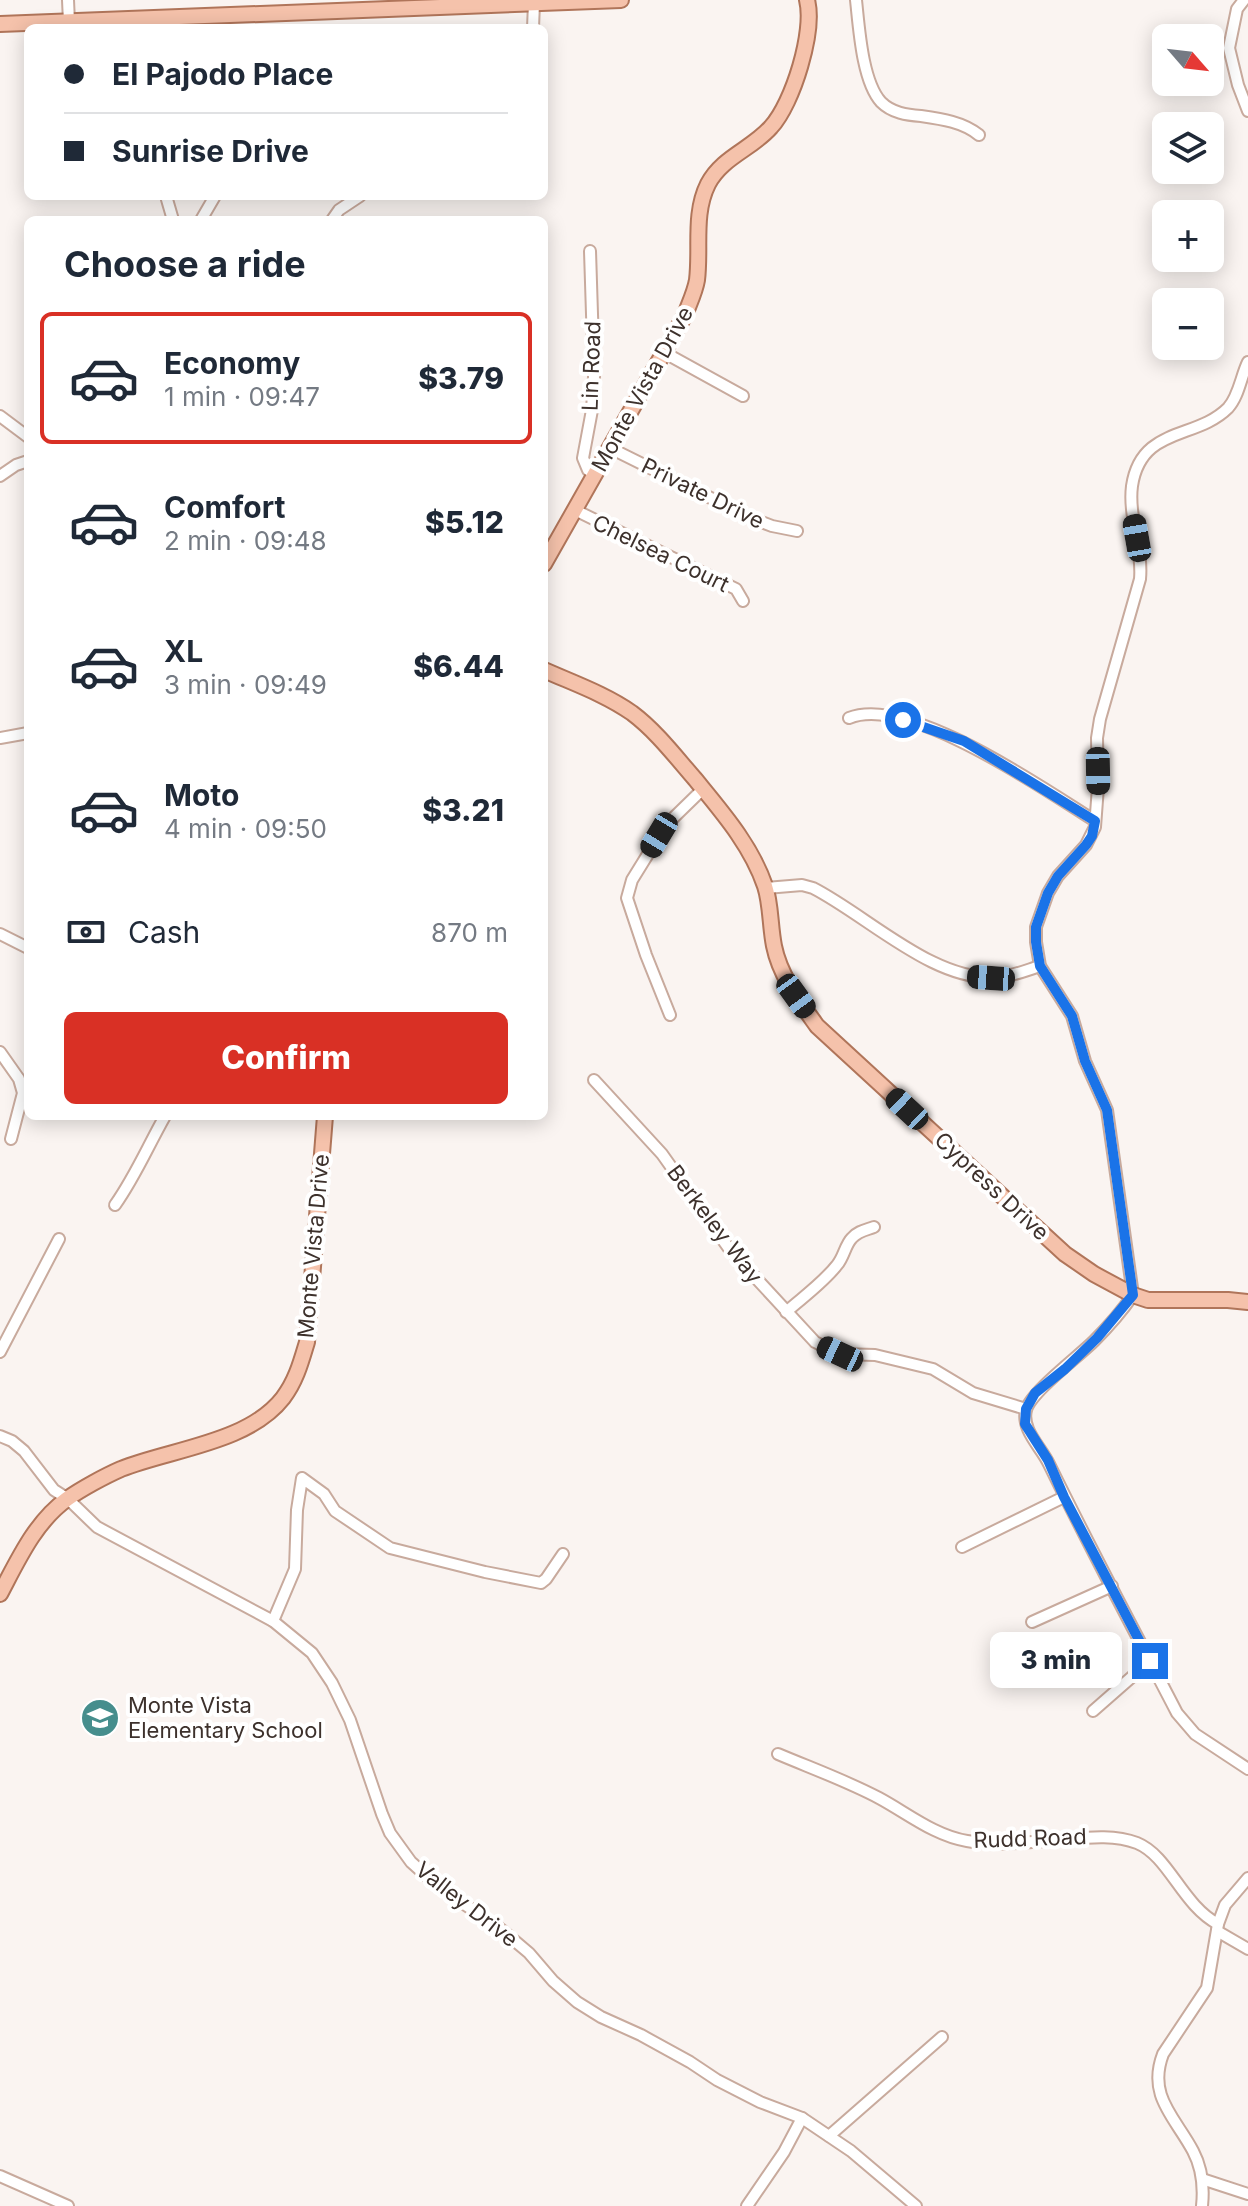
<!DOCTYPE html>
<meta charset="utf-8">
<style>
body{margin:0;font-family:Inter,sans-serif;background:#f6f6f7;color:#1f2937;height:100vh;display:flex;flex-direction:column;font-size:30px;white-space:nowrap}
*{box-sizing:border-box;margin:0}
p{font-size:26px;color:#747a83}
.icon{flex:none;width:44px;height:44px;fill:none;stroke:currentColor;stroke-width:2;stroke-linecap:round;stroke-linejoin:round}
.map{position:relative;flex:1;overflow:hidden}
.drawer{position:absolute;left:24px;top:216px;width:524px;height:904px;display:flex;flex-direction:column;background:#fff;border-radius:12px;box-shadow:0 4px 20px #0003}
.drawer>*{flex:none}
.guide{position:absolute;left:24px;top:24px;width:524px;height:176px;border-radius:12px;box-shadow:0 4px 20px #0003;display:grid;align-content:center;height:176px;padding:0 40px;background:#fff}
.needle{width:52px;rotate:118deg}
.controls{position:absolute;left:1152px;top:24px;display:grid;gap:16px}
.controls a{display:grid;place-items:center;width:72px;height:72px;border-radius:12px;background:#fff;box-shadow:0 4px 20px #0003;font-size:40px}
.end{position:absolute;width:36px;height:36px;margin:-18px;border:10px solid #1a73e8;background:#fff;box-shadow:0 0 0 4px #fff}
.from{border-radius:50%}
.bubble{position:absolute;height:56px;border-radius:12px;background:#fff;box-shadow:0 4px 20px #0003;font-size:26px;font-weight:800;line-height:56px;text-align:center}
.car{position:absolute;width:24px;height:48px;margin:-24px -12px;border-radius:10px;box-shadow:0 0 6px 2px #0007;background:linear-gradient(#222 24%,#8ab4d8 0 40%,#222 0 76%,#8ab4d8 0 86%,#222 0)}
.guide b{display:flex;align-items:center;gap:28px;height:76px;font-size:30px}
.guide b+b{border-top:2px solid #e0e1e3}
.guide i{width:20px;height:20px;background:#1f2937}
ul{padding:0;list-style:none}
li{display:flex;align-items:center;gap:24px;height:132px;margin:0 16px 12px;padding:0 24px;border:4px solid transparent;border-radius:12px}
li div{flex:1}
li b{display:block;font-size:30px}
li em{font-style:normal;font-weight:800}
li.on{border-color:#d93025}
li>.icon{width:72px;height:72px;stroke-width:1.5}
h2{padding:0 40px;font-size:36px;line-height:96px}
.pay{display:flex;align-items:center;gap:20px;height:88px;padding:0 40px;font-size:30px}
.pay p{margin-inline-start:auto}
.primary-button{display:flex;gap:16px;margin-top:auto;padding:16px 40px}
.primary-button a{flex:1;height:92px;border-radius:12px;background:#d93025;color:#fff;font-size:32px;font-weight:800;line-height:92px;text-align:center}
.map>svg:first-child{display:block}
</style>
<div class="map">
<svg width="1248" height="2206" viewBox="0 0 1248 2206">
<rect width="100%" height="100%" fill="#faf4f1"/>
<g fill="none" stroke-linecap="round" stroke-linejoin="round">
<defs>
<g id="minor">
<path d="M68,0L69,22"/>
<path d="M856,0C859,27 862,81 881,102C892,113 907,115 921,116C942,119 963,122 979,135"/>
<path d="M1244,0L1237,9L1229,48L1238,85L1248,111"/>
<path d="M533,28L534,3"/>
<path d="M166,196L173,220"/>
<path d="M201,220L215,196"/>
<path d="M332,220L339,210L360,196"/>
<path d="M590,251L594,377L592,410L583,458L588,470L595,475"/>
<path d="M665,353L743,396"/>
<path d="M1248,362C1241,376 1239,396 1228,408C1196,440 1141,426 1132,486C1128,517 1143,548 1140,579L1100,719L1097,738L1098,787L1095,827L1086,845L1058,876L1048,893L1036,927V942L1040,966L1072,1016L1085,1061L1107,1110L1133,1295C1122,1311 1108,1327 1094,1341C1079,1356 1031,1392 1026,1410C1021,1430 1041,1447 1049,1464C1090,1548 1134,1630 1177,1713L1195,1734L1248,1769"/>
<path d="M0,416L28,437"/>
<path d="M610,448L751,518L772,526L797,531"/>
<path d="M0,476L16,465L28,461"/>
<path d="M575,510L736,589L743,601"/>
<path d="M849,718C908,694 1044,789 1095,821"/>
<path d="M0,738L28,733"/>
<path d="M766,888L802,885L813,888C868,916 936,984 999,977C1013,976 1027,970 1040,966"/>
<path d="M0,934L28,948"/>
<path d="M670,1015L646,955L627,898L632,880L666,825L703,789"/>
<path d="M0,1052L19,1079L23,1093L11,1139"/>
<path d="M594,1080L662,1154L730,1250L815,1342L840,1354L875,1355L933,1369L973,1393L1026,1409"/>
<path d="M115,1205C135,1177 148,1146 165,1116"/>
<path d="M786,1312C803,1297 823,1283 837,1265C844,1257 845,1245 852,1238C858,1231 866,1230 874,1227"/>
<path d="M0,1352L59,1239"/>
<path d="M0,1436L12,1441L24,1451L54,1490L68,1499L97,1527L273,1621L312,1653L332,1683L350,1720L382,1814L390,1833L411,1862L440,1888L497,1926L529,1953L553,1981L577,2002L601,2017L641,2035L690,2062L717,2080L760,2102L802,2118L851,2151L916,2206"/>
<path d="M962,1547L1064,1497"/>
<path d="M273,1621L295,1569L297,1510L302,1478L324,1494L335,1511L390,1548L485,1572L541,1583L546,1579L563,1554"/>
<path d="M1032,1622L1112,1586"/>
<path d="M1093,1711L1150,1661"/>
<path d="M778,1754C811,1768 847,1781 879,1798C907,1813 935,1836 967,1841C1001,1847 1036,1841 1070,1839C1092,1837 1116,1835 1137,1843C1169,1856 1182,1905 1218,1924"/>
<path d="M1217,1931L1248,1949"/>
<path d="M829,2136L942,2037"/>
<path d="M0,2176L68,2206"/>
<path d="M1202,2179L1248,2194"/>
<path d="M747,2206L784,2152L802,2118"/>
<path d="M1202,2206C1204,2187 1202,2168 1193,2151C1175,2117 1147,2096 1163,2054L1207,1988L1218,1924L1225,1905L1248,1878"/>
</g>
<g id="major">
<path d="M0,24L621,0"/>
<path d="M544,564L685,315C689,304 695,292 697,280C701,248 693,214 708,184C722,157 752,149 771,127C793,103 815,31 807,0"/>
<path d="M544,670C573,683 605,694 632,713C656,731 675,756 695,779C722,812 751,845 765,886C771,904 770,926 774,946C780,976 800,1002 817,1026L1065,1254L1094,1274L1133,1295L1148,1300H1228L1248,1302"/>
<path d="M0,1594C18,1560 35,1522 67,1499C81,1489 105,1476 121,1469C171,1449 248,1443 283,1398C296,1381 301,1362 307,1342L325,1116"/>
</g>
</defs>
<use href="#minor" stroke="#c8aa9d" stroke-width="14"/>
<use href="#major" stroke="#b0755a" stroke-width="18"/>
<use href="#minor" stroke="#fff" stroke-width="10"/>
<use href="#major" stroke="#f5c2ab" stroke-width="14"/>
</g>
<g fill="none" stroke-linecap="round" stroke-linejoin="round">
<path stroke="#1a73e8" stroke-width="10" d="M903,720L964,741L1095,821L1092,836L1086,845L1058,876L1048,893L1036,927V942L1040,966L1072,1016L1085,1061L1107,1110L1133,1295L1097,1338L1065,1369L1035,1393L1026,1409L1025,1424L1048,1460L1064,1497L1150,1661"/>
</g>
<defs>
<symbol id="school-disc" viewBox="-11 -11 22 22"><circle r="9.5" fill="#468e8d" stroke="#fff"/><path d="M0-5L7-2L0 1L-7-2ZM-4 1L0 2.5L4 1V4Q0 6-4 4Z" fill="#fff"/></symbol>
</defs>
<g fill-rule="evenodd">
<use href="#school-disc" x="78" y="1696" width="44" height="44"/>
</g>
<g text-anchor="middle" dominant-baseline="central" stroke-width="8" stroke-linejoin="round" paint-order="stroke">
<g font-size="22" fill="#3d312c" stroke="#fff">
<text transform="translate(591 366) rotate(-88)">Lin Road</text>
<text transform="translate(642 389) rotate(-61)">Monte Vista Drive</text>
<text transform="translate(703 493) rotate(26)">Private Drive</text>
<text transform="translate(661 553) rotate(26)">Chelsea Court</text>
<text transform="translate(992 1186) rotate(43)">Cypress Drive</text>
<text transform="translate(715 1224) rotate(53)">Berkeley Way</text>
<text transform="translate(313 1246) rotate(-85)">Monte Vista Drive</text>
<text transform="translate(1030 1838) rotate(-2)">Rudd Road</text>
<text transform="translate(467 1904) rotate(38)">Valley Drive</text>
</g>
<g font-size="22" fill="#3d312c" stroke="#fff" text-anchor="start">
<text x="128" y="1705">Monte Vista<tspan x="128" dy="25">Elementary School</tspan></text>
</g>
</g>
</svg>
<div class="controls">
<a><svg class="needle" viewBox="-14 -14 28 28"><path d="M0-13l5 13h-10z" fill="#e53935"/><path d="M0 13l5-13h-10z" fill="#747a83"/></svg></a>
<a><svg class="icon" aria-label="layers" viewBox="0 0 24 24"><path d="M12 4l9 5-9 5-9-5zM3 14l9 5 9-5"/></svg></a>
<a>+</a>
<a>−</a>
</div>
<i class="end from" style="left:903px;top:720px"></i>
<i class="end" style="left:1150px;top:1661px"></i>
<div class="bubble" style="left:990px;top:1632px;width:132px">3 min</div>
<i class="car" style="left:1137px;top:538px;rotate:350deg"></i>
<i class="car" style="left:1098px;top:771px;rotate:179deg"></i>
<i class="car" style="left:659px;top:835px;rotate:211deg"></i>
<i class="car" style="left:991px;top:978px;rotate:274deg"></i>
<i class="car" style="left:796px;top:996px;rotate:144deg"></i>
<i class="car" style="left:907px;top:1109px;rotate:313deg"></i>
<i class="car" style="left:840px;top:1354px;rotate:295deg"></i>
<div class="guide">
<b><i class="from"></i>El Pajodo Place</b>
<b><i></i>Sunrise Drive</b>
</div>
<section class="drawer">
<h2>Choose a ride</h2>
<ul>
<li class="on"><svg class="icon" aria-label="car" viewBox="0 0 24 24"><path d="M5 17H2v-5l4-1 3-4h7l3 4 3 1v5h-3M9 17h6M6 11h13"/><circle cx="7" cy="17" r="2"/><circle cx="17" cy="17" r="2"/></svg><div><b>Economy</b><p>1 min · 09:47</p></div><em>$3.79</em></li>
<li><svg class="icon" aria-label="car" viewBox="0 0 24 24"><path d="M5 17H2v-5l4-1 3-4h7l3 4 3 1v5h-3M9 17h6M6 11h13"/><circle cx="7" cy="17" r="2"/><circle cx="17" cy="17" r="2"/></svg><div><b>Comfort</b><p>2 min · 09:48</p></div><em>$5.12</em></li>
<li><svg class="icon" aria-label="car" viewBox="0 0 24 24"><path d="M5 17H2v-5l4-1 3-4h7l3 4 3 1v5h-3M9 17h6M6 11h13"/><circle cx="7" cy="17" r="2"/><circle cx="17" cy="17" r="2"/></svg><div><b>XL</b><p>3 min · 09:49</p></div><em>$6.44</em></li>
<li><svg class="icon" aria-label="car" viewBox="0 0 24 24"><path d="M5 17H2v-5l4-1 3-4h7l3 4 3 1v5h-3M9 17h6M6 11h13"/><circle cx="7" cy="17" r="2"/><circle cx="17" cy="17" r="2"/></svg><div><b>Moto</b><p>4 min · 09:50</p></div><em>$3.21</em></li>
</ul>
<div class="pay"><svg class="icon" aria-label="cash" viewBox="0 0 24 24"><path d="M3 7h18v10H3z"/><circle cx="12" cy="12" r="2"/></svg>Cash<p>870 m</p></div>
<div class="primary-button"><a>Confirm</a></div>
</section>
</div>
